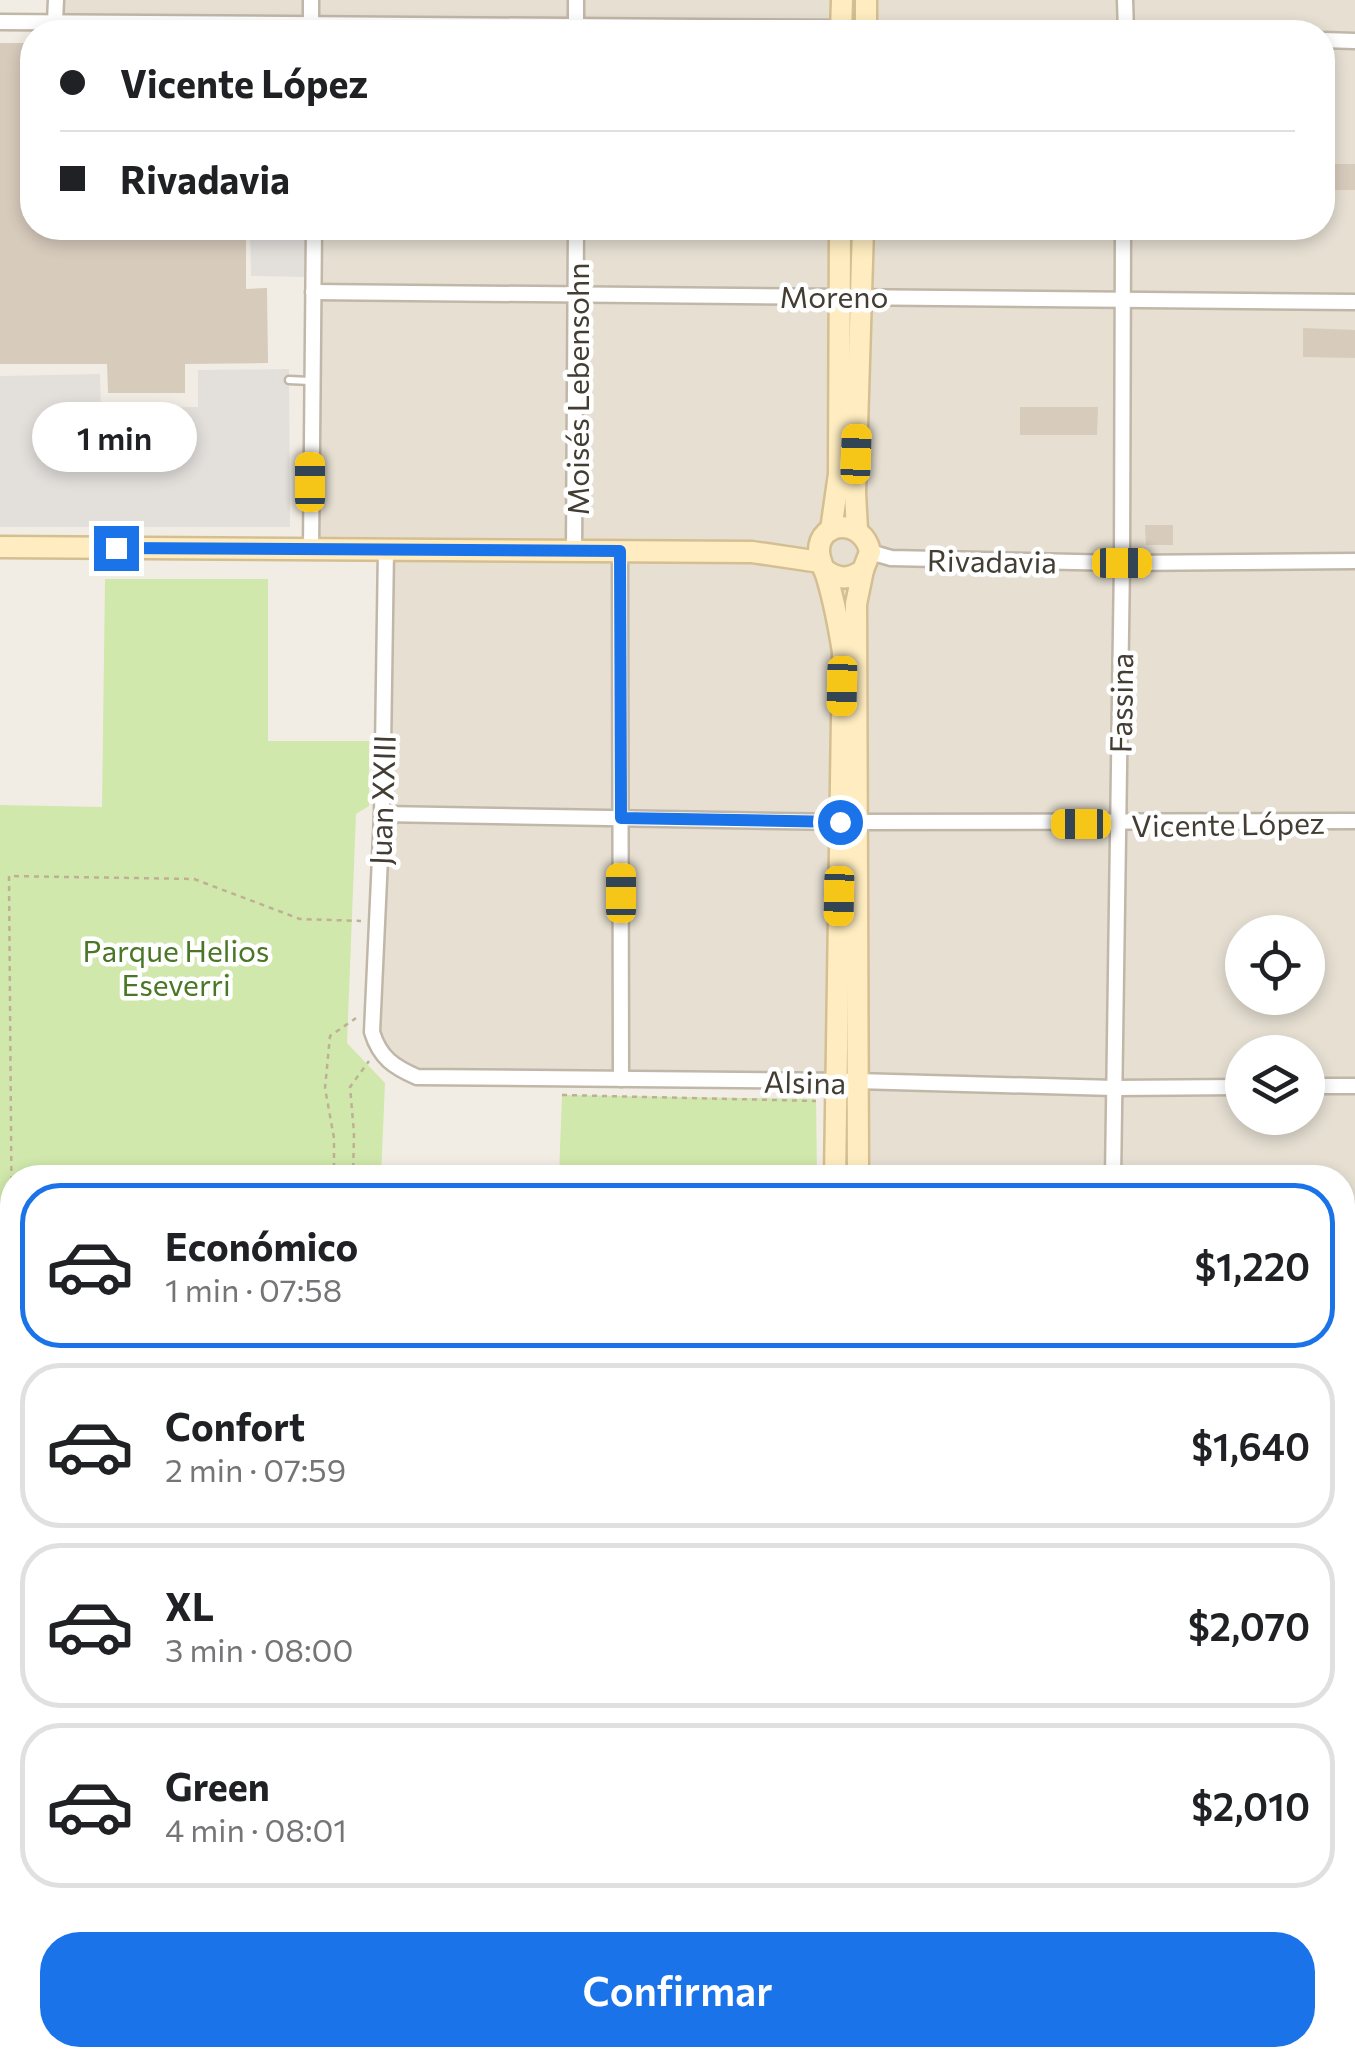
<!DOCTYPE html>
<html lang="es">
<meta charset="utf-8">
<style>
body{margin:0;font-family:Commissioner,sans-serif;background:#f2f2f2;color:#202124;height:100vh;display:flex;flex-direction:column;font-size:38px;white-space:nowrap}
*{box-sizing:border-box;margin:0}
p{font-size:32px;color:#757577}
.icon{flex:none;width:55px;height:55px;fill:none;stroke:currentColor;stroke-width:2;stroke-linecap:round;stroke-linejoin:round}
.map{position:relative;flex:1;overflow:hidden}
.details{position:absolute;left:0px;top:1165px;width:1355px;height:902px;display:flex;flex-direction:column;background:#fff;border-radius:40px 40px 0 0;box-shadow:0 5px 15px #0003}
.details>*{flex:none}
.top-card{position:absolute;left:20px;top:20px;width:1315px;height:220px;border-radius:40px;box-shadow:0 5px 15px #0003;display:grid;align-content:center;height:220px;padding:0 40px;background:#fff}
.buttons{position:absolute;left:1225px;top:915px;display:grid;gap:20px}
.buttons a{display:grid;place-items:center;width:100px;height:100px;border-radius:50%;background:#fff;box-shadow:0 5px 15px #0003;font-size:50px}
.end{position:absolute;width:45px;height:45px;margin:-22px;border:12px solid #1a73e8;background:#fff;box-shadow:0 0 0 5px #fff}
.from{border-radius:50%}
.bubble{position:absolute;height:70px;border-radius:35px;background:#fff;box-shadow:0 5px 15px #0003;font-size:32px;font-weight:600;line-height:70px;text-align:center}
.car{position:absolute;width:30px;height:60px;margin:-30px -15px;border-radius:12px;box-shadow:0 0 8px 2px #0007;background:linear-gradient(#f5c518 24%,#345 0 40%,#f5c518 0 76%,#345 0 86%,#f5c518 0)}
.top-card b{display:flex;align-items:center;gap:35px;height:95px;font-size:38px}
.top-card b+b{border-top:2px solid #e0e0e0}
.top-card i{width:25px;height:25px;background:#202124}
ul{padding:18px 0 0;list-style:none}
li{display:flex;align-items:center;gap:30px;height:165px;margin:0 20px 15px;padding:0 20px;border:5px solid #e0e0e0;border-radius:40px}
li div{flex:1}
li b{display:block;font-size:38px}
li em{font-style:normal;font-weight:600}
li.active{border-color:#1a73e8}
li>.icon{width:90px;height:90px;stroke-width:1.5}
.cta{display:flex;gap:20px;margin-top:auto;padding:20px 40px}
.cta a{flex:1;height:115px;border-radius:40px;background:#1a73e8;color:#fff;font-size:40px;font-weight:600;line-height:115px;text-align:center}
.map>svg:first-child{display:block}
</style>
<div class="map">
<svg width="1355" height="2067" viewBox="0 0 1355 2067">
<rect width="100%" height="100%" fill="#f2ede4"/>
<g fill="#e6dfd2" fill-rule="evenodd">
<path d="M56,0H1355V1593L1343,1595L1342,1178L858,1177L856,1082L417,1077L377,1049L386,550L311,549L314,228H1322V32H311V25L56,21ZM1242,932H1308V998H1242ZM1242,1052H1308V1118H1242Z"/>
<path d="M1342,1763H1355V2067H849V2055H1342Z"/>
</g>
<g fill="#d0e8ab">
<path d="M105,579H268V741H369V806L356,814L347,1043L385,1083L381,1177L12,1178V1657L0,1656V805L102,807Z"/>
<path d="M562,1095L816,1099L817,1177H559Z"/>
<path d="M0,1687L12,1688V2055H807V2067H0Z"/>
</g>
<g fill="#e3e0dc">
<path d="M250,228H305L306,277L251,276Z"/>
<path d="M289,369L290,527H0V376L100,374L101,408L198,407V370Z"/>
</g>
<g fill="#d7cbbc">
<path d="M0,43H32V228H246V289L267,288L268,363L185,364V393H108L107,364H0Z"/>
<rect x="1322" y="164" width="33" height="26"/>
<path d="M1303,328L1355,330V358L1303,357Z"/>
<path d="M1020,407H1098L1097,435H1020Z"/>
<path d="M1145,525H1173V545H1146Z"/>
</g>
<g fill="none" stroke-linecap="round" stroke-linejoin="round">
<defs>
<path id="service" d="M289,380L310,381"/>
<g id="minor">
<path d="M311,0V32"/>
<path d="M1125,0L1126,32"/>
<path d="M55,21L56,0"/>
<path d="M0,22L841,28L861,32"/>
<path d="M576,32V0"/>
<path d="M1322,40L1355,41"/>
<path d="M313,292L1355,302"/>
<path d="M311,549L314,228"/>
<path d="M386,549L382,814L372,1032C380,1058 394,1067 417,1077L856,1081L1114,1088L1242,1087"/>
<path d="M574,551L576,228"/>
<path d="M620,551L621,1079"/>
<path d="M870,552L891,558L1122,563L1355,561"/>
<path d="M382,814L840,822L1355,821"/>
<path d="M1308,1086H1355"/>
<path d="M1113,1178L1122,563L1123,228"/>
<path d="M1342,1351H1355"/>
<path d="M1106,2067V2055"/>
</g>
<g id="tertiary">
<path d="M1342,1595L1355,1593"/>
<path d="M1342,1763H1355"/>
</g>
<g id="secondary">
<path d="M866,0V32"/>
<path d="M841,32L842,0"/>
<path d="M831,530L839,474L840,228"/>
<path d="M857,530L855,493L863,228"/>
<path d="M0,547L752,552L820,562"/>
<path d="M825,570C838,580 850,580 863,570L870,552C864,519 819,519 819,551C819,562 826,571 828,581C835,605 839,627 843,652L835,1178"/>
<path d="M858,1178L856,604L863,570"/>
<path d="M825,2067V2055"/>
<path d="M849,2067V2055"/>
</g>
</defs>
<use href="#service" stroke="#c1b7a9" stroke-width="11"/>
<use href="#minor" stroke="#c1b7a9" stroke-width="19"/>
<use href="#tertiary" stroke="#c1b7a9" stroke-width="22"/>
<use href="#secondary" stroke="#d4bf92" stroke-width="25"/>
<g stroke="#c0af97" stroke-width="2.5" stroke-dasharray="5 5" stroke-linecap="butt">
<path d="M562,1095L816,1101"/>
<path d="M334,1178V1138L325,1088L330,1036L356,1018"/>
<path d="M353,1178L354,1133L350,1087L369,1061"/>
<path d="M0,1248L11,1251"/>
<path d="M12,1251L9,876L194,879L300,919L361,921"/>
<path d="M12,1482L9,1511L12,1522"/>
<path d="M0,1556L12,1573"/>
<path d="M1342,1614H1355"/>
<path d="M0,1792L12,1795"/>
<path d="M0,1867H12"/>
</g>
<use href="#service" stroke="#fff" stroke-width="6"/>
<use href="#minor" stroke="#fff" stroke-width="14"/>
<use href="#tertiary" stroke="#fff" stroke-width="18"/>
<use href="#secondary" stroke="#ffedc1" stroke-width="20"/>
</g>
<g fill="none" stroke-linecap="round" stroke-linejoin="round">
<path stroke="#1a73e8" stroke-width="12" d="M116,548L620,551L621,818L840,822"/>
</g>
<g text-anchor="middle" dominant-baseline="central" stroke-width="9" stroke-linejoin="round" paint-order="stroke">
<g font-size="30" fill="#443d34" stroke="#fff">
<text x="834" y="295">Moreno</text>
<text transform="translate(576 389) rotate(-90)">Moisés Lebensohn</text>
<text transform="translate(992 560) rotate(1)">Rivadavia</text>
<text transform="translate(1120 703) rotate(-89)">Fassina</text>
<text transform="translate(381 800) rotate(-88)">Juan XXIII</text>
<text transform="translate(1228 823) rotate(-1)">Vicente López</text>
<text transform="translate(805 1081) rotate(1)">Alsina</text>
</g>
<g font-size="30" fill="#497726" stroke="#fff">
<text x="176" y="949">Parque Helios<tspan x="176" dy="34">Eseverri</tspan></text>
</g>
</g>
</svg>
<div class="buttons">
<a><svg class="icon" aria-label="locate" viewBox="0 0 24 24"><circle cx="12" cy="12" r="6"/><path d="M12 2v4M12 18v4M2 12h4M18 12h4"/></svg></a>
<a><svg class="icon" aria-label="layers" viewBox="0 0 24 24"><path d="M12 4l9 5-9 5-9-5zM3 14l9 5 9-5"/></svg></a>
</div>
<i class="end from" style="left:840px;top:822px"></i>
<i class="end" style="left:116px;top:548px"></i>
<div class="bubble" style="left:32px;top:402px;width:165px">1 min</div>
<i class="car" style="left:856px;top:454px;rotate:2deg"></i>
<i class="car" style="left:310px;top:482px;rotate:0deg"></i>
<i class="car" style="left:1122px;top:563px;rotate:90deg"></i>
<i class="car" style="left:842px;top:686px;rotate:181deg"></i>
<i class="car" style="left:1081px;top:824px;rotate:270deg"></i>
<i class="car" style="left:621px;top:893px;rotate:0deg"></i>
<i class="car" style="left:839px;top:896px;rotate:181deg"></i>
<div class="top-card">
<b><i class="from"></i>Vicente López</b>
<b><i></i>Rivadavia</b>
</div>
<section class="details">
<ul>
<li class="active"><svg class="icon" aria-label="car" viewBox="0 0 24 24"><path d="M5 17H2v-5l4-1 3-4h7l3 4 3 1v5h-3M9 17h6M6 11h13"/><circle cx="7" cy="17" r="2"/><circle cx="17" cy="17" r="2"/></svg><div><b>Económico</b><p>1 min · 07:58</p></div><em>$1,220</em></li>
<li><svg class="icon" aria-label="car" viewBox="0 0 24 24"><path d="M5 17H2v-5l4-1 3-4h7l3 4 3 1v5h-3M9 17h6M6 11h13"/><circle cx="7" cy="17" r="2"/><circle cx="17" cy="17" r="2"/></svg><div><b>Confort</b><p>2 min · 07:59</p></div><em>$1,640</em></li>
<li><svg class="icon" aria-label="car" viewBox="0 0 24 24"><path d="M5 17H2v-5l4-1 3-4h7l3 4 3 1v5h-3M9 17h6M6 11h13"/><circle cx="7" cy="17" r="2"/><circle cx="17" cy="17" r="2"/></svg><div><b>XL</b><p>3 min · 08:00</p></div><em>$2,070</em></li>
<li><svg class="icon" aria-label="car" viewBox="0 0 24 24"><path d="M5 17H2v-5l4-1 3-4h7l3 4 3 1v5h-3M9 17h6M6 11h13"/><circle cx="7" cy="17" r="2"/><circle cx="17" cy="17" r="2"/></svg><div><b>Green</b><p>4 min · 08:01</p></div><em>$2,010</em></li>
</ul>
<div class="cta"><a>Confirmar</a></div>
</section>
</div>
